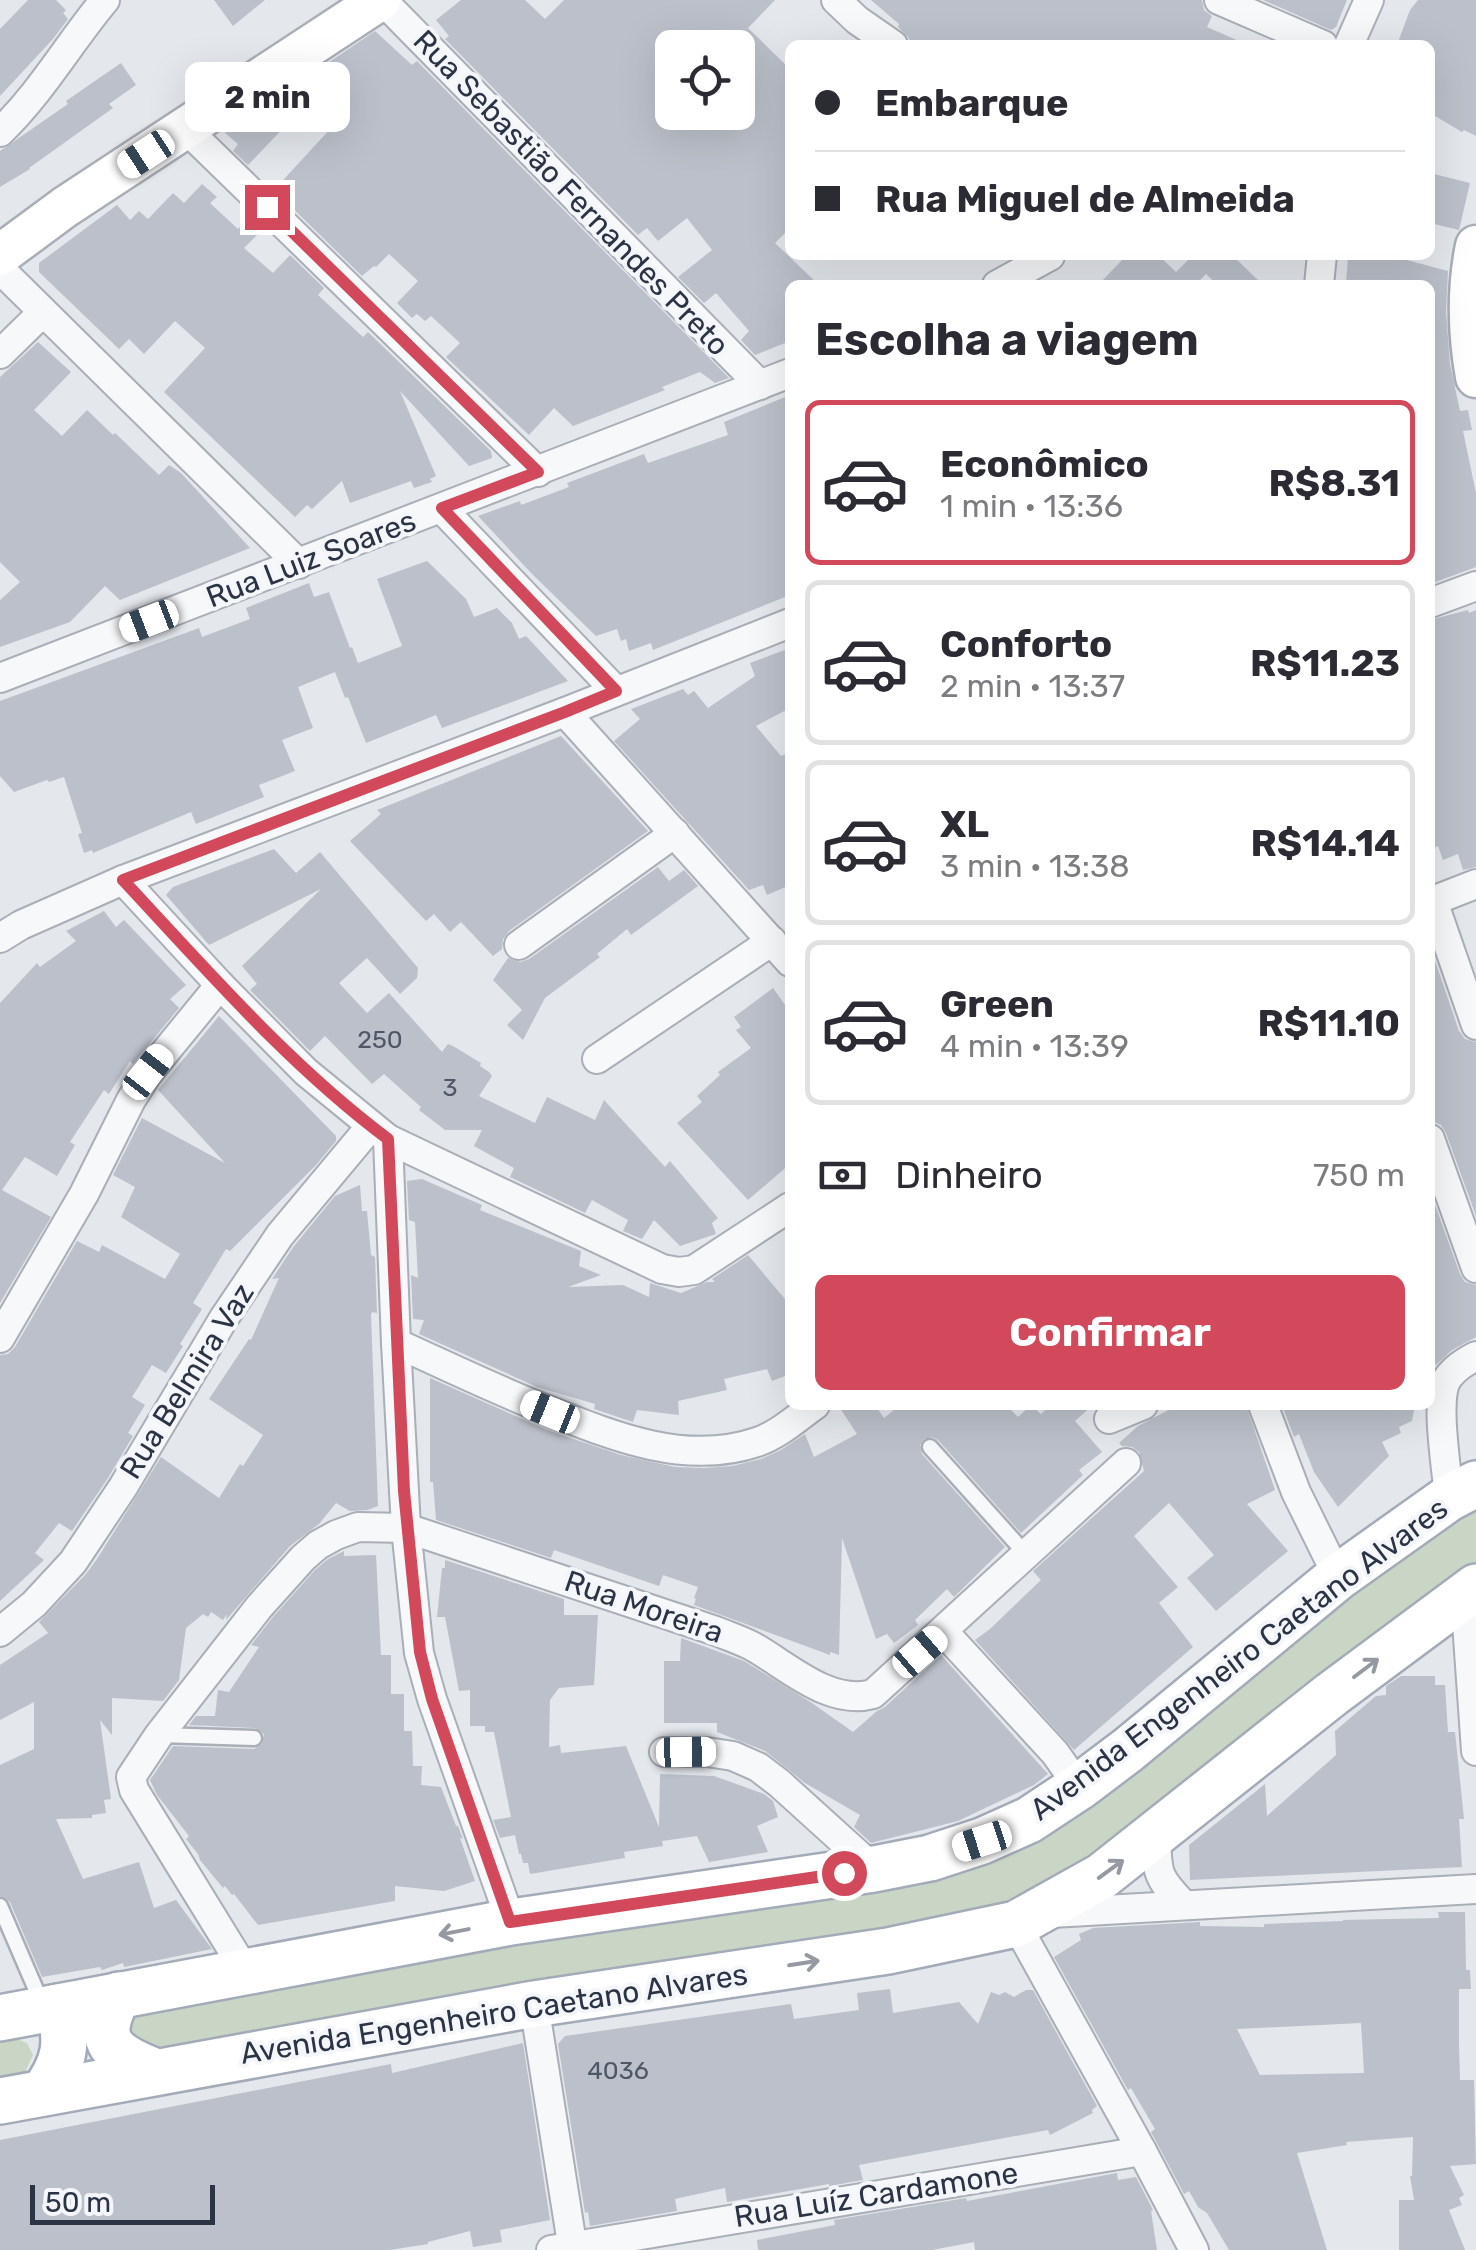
<!DOCTYPE html>
<html lang="pt">
<meta charset="utf-8">
<style>
body{margin:0;font-family:Rubik,sans-serif;background:#f2f2f3;color:#2b2b33;height:100vh;display:flex;flex-direction:column;font-size:38px;white-space:nowrap}
*{box-sizing:border-box;margin:0}
p{font-size:32px;color:#7c7c81}
.icon{flex:none;width:55px;height:55px;fill:none;stroke:currentColor;stroke-width:2;stroke-linecap:round;stroke-linejoin:round}
.map{position:relative;flex:1;overflow:hidden}
.side{position:absolute;left:785px;top:280px;width:650px;height:1130px;display:flex;flex-direction:column;background:#fff;border-radius:15px;box-shadow:0 10px 40px #0002}
.side>*{flex:none}
.hud{position:absolute;left:785px;top:40px;width:650px;height:220px;border-radius:15px;box-shadow:0 10px 40px #0002;display:grid;align-content:center;height:220px;padding:0 30px;background:#fff}
.tools{position:absolute;left:655px;top:30px;display:grid;gap:20px}
.tools a{display:grid;place-items:center;width:100px;height:100px;border-radius:15px;background:#fff;box-shadow:0 10px 40px #0002;font-size:50px}
.scale{position:absolute;left:30px;bottom:25px;width:185px;box-sizing:border-box;padding-left:10px;border:5px solid #2b3445;border-top:0;font-size:28px;line-height:35px;white-space:nowrap;color:#2b3445;-webkit-text-stroke:8px #f4f6f9;paint-order:stroke}
.end{position:absolute;width:45px;height:45px;margin:-22px;border:12px solid #d1495b;background:#fff;box-shadow:0 0 0 5px #fff}
.from{border-radius:50%}
.bubble{position:absolute;height:70px;border-radius:15px;background:#fff;box-shadow:0 10px 40px #0002;font-size:32px;font-weight:700;line-height:70px;text-align:center}
.car{position:absolute;width:30px;height:60px;margin:-30px -15px;border-radius:12px;box-shadow:0 0 8px 2px #0007;background:linear-gradient(#fff 24%,#345 0 40%,#fff 0 76%,#345 0 86%,#fff 0)}
.hud b{display:flex;align-items:center;gap:35px;height:95px;font-size:38px}
.hud b+b{border-top:2px solid #e1e1e2}
.hud i{width:25px;height:25px;background:#2b2b33}
ul{padding:0;list-style:none}
li{display:flex;align-items:center;gap:30px;height:165px;margin:0 20px 15px;padding:0 10px;border:5px solid #e1e1e2;border-radius:15px}
li div{flex:1}
li b{display:block;font-size:38px}
li em{font-style:normal;font-weight:700}
li.on{border-color:#d1495b}
li>.icon{width:90px;height:90px;stroke-width:1.5}
h2{padding:0 30px;font-size:45px;line-height:120px}
.pay{display:flex;align-items:center;gap:25px;height:110px;padding:0 30px;font-size:38px}
.pay p{margin-inline-start:auto}
.button{display:flex;gap:20px;margin-top:auto;padding:20px 30px}
.button a{flex:1;height:115px;border-radius:15px;background:#d1495b;color:#fff;font-size:40px;font-weight:700;line-height:115px;text-align:center}
.map>svg:first-child{display:block}
</style>
<div class="map">
<svg width="1476" height="2250" viewBox="0 0 1476 2250">
<rect width="100%" height="100%" fill="#e4e7ec"/>
<g fill="#c9d6c5">
<path d="M1476,1498V1570L1097,1867L1007,1915L163,2059L121,2044L130,2007L983,1857Z"/>
<path d="M0,2032L27,2043L33,2055L24,2074L0,2085Z"/>
</g>
<g fill="#bbc0ca" fill-rule="evenodd">
<path d="M28,0H56L66,10L63,13L68,19L53,39L0,96V29Z"/>
<path d="M214,0H265L233,26Z"/>
<path d="M461,0H525L545,19L564,0H775L748,28L790,69V228L775,243L819,285H790V296L785,300L790,310V341L755,355L741,340L749,331L716,293L704,303L678,277L712,250L687,218L658,241L647,228L638,235L445,39L449,36L436,20ZM672,48H738V112H672Z"/>
<path d="M871,0H1202L1204,10L1212,16L1207,27L1248,45H919L910,41L908,37L898,27L899,24Z"/>
<path d="M1263,0H1347L1336,27L1331,30Z"/>
<path d="M1418,0H1476V136L1464,130L1462,132L1430,113V45H1397L1410,10Z"/>
<path d="M375,31L412,65L417,61L729,378L715,383L700,372L662,387L665,390L573,426L554,408L529,435L446,357L460,343L431,316L425,321L417,314L412,318L397,303L418,281L389,254L376,267L374,266L362,276L274,190L344,114L319,91L248,165L233,151L238,144L225,133Z"/>
<path d="M121,63L136,85L109,104L113,108L29,168L30,169L0,187V151L68,104L66,101Z"/>
<path d="M1430,173L1470,183L1459,230L1430,223Z"/>
<path d="M202,184L217,197L210,203L238,229L250,216L263,229L244,248L273,273L290,255L324,288L318,295L363,337L368,332L491,451L492,458L469,466L400,391L436,476L430,479L432,482L414,488L411,481L350,503L342,481L312,509L307,505L295,517L164,392L205,348L175,321L144,354L129,339L119,349L39,272V263L117,205L130,220L139,211L148,219L173,193L184,203Z"/>
<path d="M1127,255H1158L1176,272L1190,258L1187,255H1232L1263,285H1218L1206,274L1195,285H1098Z"/>
<path d="M1359,255H1388L1448,271L1446,312L1450,364L1460,411L1468,410L1472,430L1463,431L1476,493V567L1430,584V285H1346L1348,256L1359,258Z"/>
<path d="M38,342L71,372L34,410L62,436L87,410L113,435L115,433L159,475L169,465L181,473L250,548L120,600L105,586L70,622L0,647V600L20,582L0,562V377Z"/>
<path d="M790,395V595L653,650L651,643L629,651L626,639L621,641L617,629L596,636L532,574L478,516L520,501L521,505L569,487L567,483L644,454L648,463L728,435L724,422Z"/>
<path d="M427,561L466,599L474,617L497,608L512,623L519,639L526,636L568,681L442,728L436,715L366,743L348,697L345,698L335,672L298,687L313,728L282,740L295,771L259,785L264,797L196,824L191,812L93,853L92,850L84,853L78,834L82,833L64,777L49,782L47,780L14,792L0,776V701L199,628L202,637L250,619L246,608L309,583L314,597L329,592L350,648L352,647L358,663L402,646L377,579Z"/>
<path d="M1468,610L1469,613L1476,610V867L1463,870L1458,854L1443,860L1438,846L1430,849V620Z"/>
<path d="M790,648V708L756,726L781,756L790,752V885L767,895L763,885L749,890L614,741L640,719L631,709L683,689L688,695L694,691L708,708L755,676L750,663Z"/>
<path d="M561,736L648,831L509,931L503,939L502,949L493,956L461,922L450,932L434,914L426,921L350,841L381,814L377,810Z"/>
<path d="M274,849L296,873L320,852L418,968L417,978L400,994L367,958L339,983L367,1013L389,993L442,1052L448,1044L453,1046L481,1063L480,1066L489,1072L492,1076L479,1096L535,1123L547,1097L595,1120L604,1100L665,1167L670,1161L718,1218L712,1223L716,1234L680,1246L654,1220L642,1239L623,1231L628,1220L592,1200L585,1213L510,1177L514,1168L474,1146L482,1130H445L419,1110L421,1107L384,1074L372,1084L325,1036L310,1051L250,990L257,984L242,966L321,889L209,945L166,895L173,887Z"/>
<path d="M658,867L669,881L684,870L698,886L631,935L627,929L597,954L600,957L545,998L523,1040L507,1025L522,1010L493,980L508,958L520,962L529,959Z"/>
<path d="M104,911L116,927L124,920L186,985L170,999L179,1008L133,1064L130,1061L109,1094L104,1090L70,1142L75,1145L57,1176L25,1157L2,1190L51,1217L0,1303V1003L37,963L40,967L76,941L66,931Z"/>
<path d="M1430,946L1459,1031L1465,1039L1476,1042V1216L1446,1133L1441,1125L1430,1120Z"/>
<path d="M773,988L790,1012V1164L748,1200L677,1123L702,1102L697,1096L720,1075L718,1072L751,1048L736,1030L741,1027L734,1017Z"/>
<path d="M219,1016L336,1136V1141L316,1165L230,1251L226,1249L193,1303L202,1309L180,1344L183,1346L166,1373L152,1365L132,1397L145,1405L128,1433L133,1436L108,1478L72,1531L59,1523L35,1553L44,1560L0,1601V1355L8,1354L15,1347L77,1241L99,1252L102,1245L165,1279L180,1254L121,1217L135,1187L113,1175L142,1118L225,1163L158,1090Z"/>
<path d="M422,1179L482,1205L480,1210L581,1251L579,1266L601,1275L568,1287L623,1285L649,1297L650,1283L681,1293L707,1282H715L712,1279L748,1255L790,1305V1374L772,1381L767,1369L724,1379L727,1390L678,1401L679,1415L637,1410L633,1422L594,1409L595,1404L537,1387L419,1334L424,1320L413,1319L411,1275L418,1278L415,1222L409,1220L407,1181Z"/>
<path d="M360,1185L362,1211H367L371,1255L375,1257L377,1313L372,1312L371,1315L378,1506L368,1510L350,1511L336,1503L319,1524L290,1546L226,1620L227,1614L223,1620L211,1612L208,1617L203,1614L186,1628L179,1680L163,1701L112,1698V1735L100,1720L111,1799L104,1800L106,1813L92,1815V1818L56,1819L83,1879L139,1862L154,1908L176,1900L212,1949L124,1967L123,1963L102,1970L100,1967L42,1977L10,1902L0,1896V1765L34,1749V1702L0,1720V1665L48,1633L39,1622L86,1574L97,1559L161,1457L219,1498L240,1464L243,1466L263,1435L209,1399L249,1339L251,1340L279,1278L272,1279L294,1246L335,1196Z"/>
<path d="M1430,1191L1460,1274L1465,1282L1476,1285V1337L1452,1350L1436,1365L1430,1352Z"/>
<path d="M430,1378L547,1430L621,1455L675,1467L704,1468L732,1466L761,1459L781,1450L805,1434L814,1457L857,1434L838,1405H875L884,1418L900,1405H1006L1018,1417L1031,1405L1041,1414L1051,1405H1093L1075,1421L1102,1452L1079,1470L1083,1475L1021,1533L938,1440L932,1437L924,1439L920,1445L922,1454L1005,1547L954,1597L947,1589L915,1620L918,1625L894,1643L887,1634L876,1639L842,1538L839,1655L830,1652V1655L694,1605L696,1599L694,1598L698,1587L663,1575L659,1586L554,1550L551,1558L436,1520L433,1482H430Z"/>
<path d="M1178,1405H1246L1275,1490L1247,1504L1288,1551L1216,1611L1187,1578L1214,1555L1169,1503L1134,1536L1178,1587L1159,1603L1193,1647L1074,1750L975,1640L990,1629L1041,1580L1033,1571L1144,1471L1139,1452L1132,1447L1122,1446L1119,1443L1138,1426Z"/>
<path d="M1282,1405H1415L1412,1421L1399,1427L1401,1433L1382,1442L1389,1456L1338,1507L1314,1472L1299,1434L1294,1437Z"/>
<path d="M344,1551V1556L376,1555L381,1655H391V1694H404V1731H412L413,1766H422L421,1785L441,1787L456,1826H458L463,1839L460,1838L475,1881L444,1891L395,1886V1901L258,1925L234,1894L232,1895L225,1886L223,1888L200,1860L198,1854L186,1839L189,1836L157,1795L150,1780L173,1746L254,1749L262,1744L264,1734L255,1728L189,1725L196,1716H215L218,1690L229,1692L259,1647L251,1645L272,1618L315,1570L328,1559Z"/>
<path d="M445,1560L564,1599V1615H598L594,1685L559,1688L550,1700L549,1747L560,1745L561,1753L626,1746L659,1827L660,1774L714,1776L764,1794L773,1801L778,1817L757,1826L768,1852L709,1862L697,1836L662,1841L663,1846L624,1852L625,1858L530,1874L528,1863H523L521,1854H519L515,1835L500,1838L493,1820L511,1817L494,1732H485V1726H470V1690L459,1691L445,1617H437L442,1568H445Z"/>
<path d="M681,1638L744,1661L812,1703L853,1732L877,1711L885,1707L941,1655L1048,1774L1034,1785L958,1821L871,1843L854,1827L860,1815L805,1783L765,1751L717,1732V1723H664V1661H680Z"/>
<path d="M1401,1676H1435V1685H1445L1448,1732H1455L1459,1770L1464,1819H1459L1462,1867L1190,1880L1189,1845L1265,1784L1267,1816L1336,1755L1335,1731L1376,1696L1386,1695V1686Z"/>
<path d="M1438,1912H1465L1466,1970H1470L1471,1989H1459V2045L1460,2080H1474L1476,2164L1450,2166L1464,2195L1459,2198L1462,2205L1449,2210L1465,2250H1399V2200H1414L1410,2176H1412L1413,2137L1346,2142L1347,2145L1297,2153L1327,2250H1229L1207,2213L1198,2207L1189,2191L1184,2194L1151,2132L1155,2129L1131,2088L1128,2090L1054,1957L1081,1940L1079,1934L1093,1928L1200,1922V1926L1264,1927V1924L1343,1921V1920L1439,1918ZM1361,2023L1364,2073L1260,2075L1237,2029Z"/>
<path d="M890,1989L893,2013L959,2002L978,2024L991,1992L999,1995L1005,1992L1014,1997L1026,1990H1033L1097,2106L1092,2110L1093,2113L1050,2135L1048,2130L859,2165L863,2180L829,2186V2184L727,2202L725,2188L675,2199L677,2211L590,2226L588,2212L585,2213L558,2044L565,2036L791,2004L794,2019L859,2010L857,1993Z"/>
<path d="M523,2043L550,2220L500,2230L502,2242L473,2247L470,2231L428,2242V2244L390,2250H0V2140L391,2064L392,2073Z"/>
<path d="M1117,2173L1118,2180L1136,2177L1153,2210L1151,2211L1157,2250H975L974,2242L932,2250H758L757,2240L835,2225L834,2220L966,2198L967,2201Z"/>
</g>
<g fill="none" stroke-linecap="round" stroke-linejoin="round">
<defs>
<g id="lane">
<path d="M930,1447L1025,1553"/>
<path d="M160,1735L254,1738"/>
<path d="M0,1906L43,2006"/>
</g>
<g id="street">
<path d="M382,0L760,385"/>
<path d="M836,0L857,20L893,45"/>
<path d="M1219,0L1323,45"/>
<path d="M1349,45L1369,0"/>
<path d="M185,128L538,472"/>
<path d="M0,132C41,93 69,43 105,0"/>
<path d="M0,269L299,564"/>
<path d="M997,285L1050,256"/>
<path d="M1319,285L1322,255"/>
<path d="M0,354L43,312"/>
<path d="M442,509L616,691"/>
<path d="M1430,603L1476,586"/>
<path d="M0,678L790,373"/>
<path d="M565,712L790,962"/>
<path d="M123,880L220,985L306,1072L388,1139L662,1269L679,1272L694,1270L790,1207"/>
<path d="M1433,901L1476,1025"/>
<path d="M1430,902L1476,884"/>
<path d="M0,938L21,925L123,880L565,712L790,623"/>
<path d="M519,945L675,833"/>
<path d="M597,1059L772,941"/>
<path d="M388,1139L396,1343L406,1528L419,1653L432,1699L511,1922"/>
<path d="M1430,1139L1476,1268"/>
<path d="M0,1338L84,1194L131,1100L148,1073L220,985"/>
<path d="M396,1343C447,1366 498,1391 550,1411C615,1437 687,1466 757,1442C778,1435 797,1418 815,1405"/>
<path d="M1263,1405L1296,1492L1338,1577"/>
<path d="M1109,1419L1143,1405"/>
<path d="M1449,1498C1447,1470 1436,1407 1445,1383C1451,1370 1464,1362 1476,1356"/>
<path d="M1465,1594L1476,1751"/>
<path d="M943,1631L1055,1753L1079,1787"/>
<path d="M0,1632L34,1604L73,1562L123,1487L224,1318L280,1235L371,1126"/>
<path d="M664,1752H707L733,1756L758,1767L779,1783L874,1869"/>
<path d="M1156,1835C1157,1874 1157,1877 1184,1905"/>
<path d="M1052,1913L1476,1889"/>
<path d="M1016,1924L1142,2151L1194,2250"/>
<path d="M246,1972L134,1790L131,1777L159,1735L259,1607L303,1558L318,1545L336,1535L358,1527L406,1528L716,1631C728,1636 740,1640 752,1646C788,1666 829,1706 873,1694L1126,1463"/>
<path d="M534,2004L573,2250"/>
<path d="M551,2250L1142,2151"/>
</g>
<g id="secondary">
<path d="M1476,246C1467,290 1468,332 1476,377"/>
<path d="M0,255L65,207L380,0"/>
</g>
<g id="primary">
<path d="M119,1995C92,2042 113,2055 156,2072"/>
<path d="M0,2018L511,1922L874,1869L930,1858L982,1841L1029,1820L1079,1787L1128,1750L1338,1577L1449,1498L1476,1484"/>
<path d="M43,2093C65,2063 69,2042 58,2007"/>
<path d="M0,2101L534,2004L888,1951L1016,1924L1102,1876L1332,1694L1476,1587"/>
</g>
</defs>
<use href="#lane" stroke="#a9aeb7" stroke-width="19"/>
<use href="#street" stroke="#a9aeb7" stroke-width="32"/>
<use href="#secondary" stroke="#a9aeb7" stroke-width="45"/>
<use href="#primary" stroke="#a3abb8" stroke-width="50"/>
<use href="#lane" stroke="#f7f8fa" stroke-width="14"/>
<use href="#street" stroke="#f7f8fa" stroke-width="28"/>
<use href="#secondary" stroke="#fff" stroke-width="40"/>
<use href="#primary" stroke="#fff" stroke-width="45"/>
</g>
<defs><path id="oneway-shaft" d="M-6 0H5M1.5-3L5.5 0L1.5 3" fill="none" stroke-width="1.6" stroke-linecap="round" stroke-linejoin="round" transform="scale(2.5)"/></defs>
<g stroke="#959aa2">
<use href="#oneway-shaft" transform="translate(1366 1668) rotate(-37)"/>
<use href="#oneway-shaft" transform="translate(1111 1869) rotate(-36)"/>
<use href="#oneway-shaft" transform="translate(454 1932) rotate(169)"/>
<use href="#oneway-shaft" transform="translate(804 1963) rotate(-9)"/>
</g>
<g fill="none" stroke-linecap="round" stroke-linejoin="round">
<path stroke="#d1495b" stroke-width="12" d="M267,207L538,472L442,508L616,691L565,712L123,880C207,970 289,1065 388,1139L404,1491L420,1652L432,1699L510,1922L844,1873"/>
</g>
<g text-anchor="middle" dominant-baseline="central" stroke-width="8" stroke-linejoin="round" paint-order="stroke">
<g font-size="25" fill="#4f5766">
<text x="380" y="1039">250</text>
<text x="450" y="1087">3</text>
<text x="618" y="2070">4036</text>
</g>
<g font-size="30" fill="#2b3445" stroke="#f4f6f9">
<text transform="translate(571 193) rotate(46)">Rua Sebastião Fernandes Preto</text>
<text transform="translate(311 559) rotate(-21)">Rua Luiz Soares</text>
<text transform="translate(187 1381) rotate(-58)">Rua Belmira Vaz</text>
<text transform="translate(644 1607) rotate(19)">Rua Moreira</text>
<text transform="translate(1239 1659) rotate(-37)">Avenida Engenheiro Caetano Alvares</text>
<text transform="translate(494 2014) rotate(-9)">Avenida Engenheiro Caetano Alvares</text>
<text transform="translate(876 2195) rotate(-9)">Rua Luíz Cardamone</text>
</g>
</g>
</svg>
<div class="tools">
<a><svg class="icon" aria-label="locate" viewBox="0 0 24 24"><circle cx="12" cy="12" r="6"/><path d="M12 2v4M12 18v4M2 12h4M18 12h4"/></svg></a>
</div>
<div class="scale">50 m</div>
<i class="end from" style="left:844px;top:1873px"></i>
<i class="end" style="left:267px;top:207px"></i>
<div class="bubble" style="left:185px;top:62px;width:165px">2 min</div>
<i class="car" style="left:146px;top:154px;rotate:237deg"></i>
<i class="car" style="left:149px;top:621px;rotate:249deg"></i>
<i class="car" style="left:148px;top:1072px;rotate:38deg"></i>
<i class="car" style="left:550px;top:1412px;rotate:292deg"></i>
<i class="car" style="left:920px;top:1652px;rotate:49deg"></i>
<i class="car" style="left:686px;top:1752px;rotate:89deg"></i>
<i class="car" style="left:982px;top:1841px;rotate:252deg"></i>
<div class="hud">
<b><i class="from"></i>Embarque</b>
<b><i></i>Rua Miguel de Almeida</b>
</div>
<section class="side">
<h2>Escolha a viagem</h2>
<ul>
<li class="on"><svg class="icon" aria-label="car" viewBox="0 0 24 24"><path d="M5 17H2v-5l4-1 3-4h7l3 4 3 1v5h-3M9 17h6M6 11h13"/><circle cx="7" cy="17" r="2"/><circle cx="17" cy="17" r="2"/></svg><div><b>Econômico</b><p>1 min · 13:36</p></div><em>R$8.31</em></li>
<li><svg class="icon" aria-label="car" viewBox="0 0 24 24"><path d="M5 17H2v-5l4-1 3-4h7l3 4 3 1v5h-3M9 17h6M6 11h13"/><circle cx="7" cy="17" r="2"/><circle cx="17" cy="17" r="2"/></svg><div><b>Conforto</b><p>2 min · 13:37</p></div><em>R$11.23</em></li>
<li><svg class="icon" aria-label="car" viewBox="0 0 24 24"><path d="M5 17H2v-5l4-1 3-4h7l3 4 3 1v5h-3M9 17h6M6 11h13"/><circle cx="7" cy="17" r="2"/><circle cx="17" cy="17" r="2"/></svg><div><b>XL</b><p>3 min · 13:38</p></div><em>R$14.14</em></li>
<li><svg class="icon" aria-label="car" viewBox="0 0 24 24"><path d="M5 17H2v-5l4-1 3-4h7l3 4 3 1v5h-3M9 17h6M6 11h13"/><circle cx="7" cy="17" r="2"/><circle cx="17" cy="17" r="2"/></svg><div><b>Green</b><p>4 min · 13:39</p></div><em>R$11.10</em></li>
</ul>
<div class="pay"><svg class="icon" aria-label="cash" viewBox="0 0 24 24"><path d="M3 7h18v10H3z"/><circle cx="12" cy="12" r="2"/></svg>Dinheiro<p>750 m</p></div>
<div class="button"><a>Confirmar</a></div>
</section>
</div>
